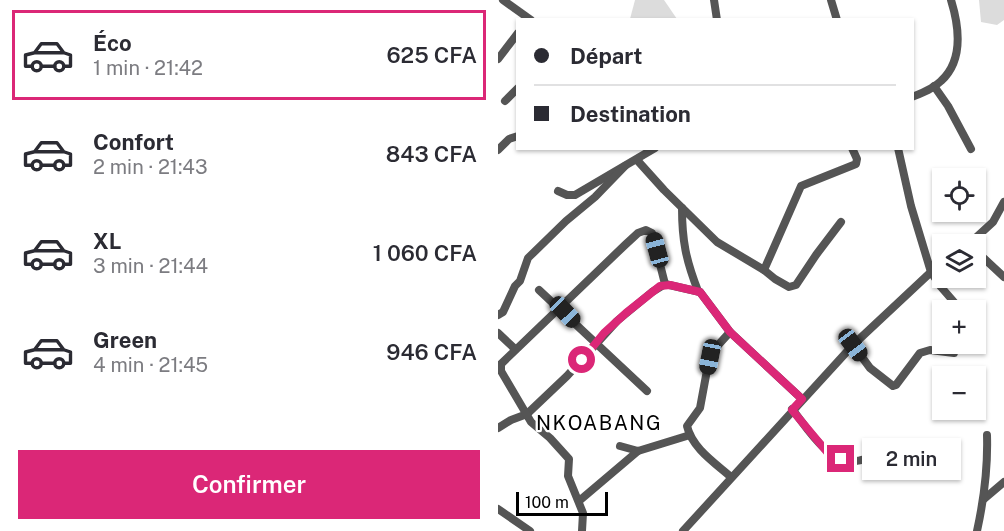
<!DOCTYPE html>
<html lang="fr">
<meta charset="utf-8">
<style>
body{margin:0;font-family:"Public Sans",sans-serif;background:#f7f7f7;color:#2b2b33;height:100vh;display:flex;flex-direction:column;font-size:22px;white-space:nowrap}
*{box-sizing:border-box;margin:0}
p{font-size:20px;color:#7c7c81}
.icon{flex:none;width:33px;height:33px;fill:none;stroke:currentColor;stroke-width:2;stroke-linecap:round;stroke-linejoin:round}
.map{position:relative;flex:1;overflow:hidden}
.sheet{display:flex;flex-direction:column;background:#fff;width:498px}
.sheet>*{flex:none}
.guide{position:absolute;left:18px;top:18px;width:398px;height:132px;border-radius:0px;box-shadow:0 2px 4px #0004;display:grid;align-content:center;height:132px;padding:0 18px;background:#fff}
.tools{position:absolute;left:434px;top:168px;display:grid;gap:12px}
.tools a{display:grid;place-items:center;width:54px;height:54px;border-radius:0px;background:#fff;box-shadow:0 2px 4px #0004;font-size:30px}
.scale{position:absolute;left:18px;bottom:15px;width:92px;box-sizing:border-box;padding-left:6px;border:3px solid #000;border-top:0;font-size:16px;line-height:21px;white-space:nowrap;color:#000;-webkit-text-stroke:4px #fff;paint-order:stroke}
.end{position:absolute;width:27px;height:27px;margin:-14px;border:8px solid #db2777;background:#fff;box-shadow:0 0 0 3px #fff}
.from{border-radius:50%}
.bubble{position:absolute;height:42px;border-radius:0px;background:#fff;box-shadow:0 2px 4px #0004;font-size:20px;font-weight:600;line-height:42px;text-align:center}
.car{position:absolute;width:18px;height:36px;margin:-18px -9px;border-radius:8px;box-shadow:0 0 4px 2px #0007;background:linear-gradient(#222 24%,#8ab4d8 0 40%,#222 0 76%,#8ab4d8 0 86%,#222 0)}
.guide b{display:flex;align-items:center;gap:21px;height:57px;font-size:22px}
.guide b+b{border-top:2px solid #e1e1e2}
.guide i{width:15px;height:15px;background:#2b2b33}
ul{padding:10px 0 0;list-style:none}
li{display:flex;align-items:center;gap:18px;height:90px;margin:0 12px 9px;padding:0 6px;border:3px solid transparent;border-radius:0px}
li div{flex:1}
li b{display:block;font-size:22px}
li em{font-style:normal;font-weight:600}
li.current{border-color:#db2777}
li>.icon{width:54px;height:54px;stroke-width:1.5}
.primary-button{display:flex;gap:12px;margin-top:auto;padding:12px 18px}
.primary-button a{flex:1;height:69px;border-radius:0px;background:#db2777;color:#fff;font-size:24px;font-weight:600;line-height:69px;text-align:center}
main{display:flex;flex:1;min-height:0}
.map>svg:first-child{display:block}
</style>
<main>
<section class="sheet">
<ul>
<li class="current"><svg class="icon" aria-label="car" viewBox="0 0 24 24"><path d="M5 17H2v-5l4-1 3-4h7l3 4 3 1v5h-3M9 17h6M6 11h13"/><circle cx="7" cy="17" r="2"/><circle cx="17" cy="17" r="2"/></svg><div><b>Éco</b><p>1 min · 21:42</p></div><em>625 CFA</em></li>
<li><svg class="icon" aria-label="car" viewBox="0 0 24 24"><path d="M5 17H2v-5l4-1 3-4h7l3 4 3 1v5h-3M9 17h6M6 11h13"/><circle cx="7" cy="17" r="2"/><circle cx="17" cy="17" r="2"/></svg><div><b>Confort</b><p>2 min · 21:43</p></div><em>843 CFA</em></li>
<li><svg class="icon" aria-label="car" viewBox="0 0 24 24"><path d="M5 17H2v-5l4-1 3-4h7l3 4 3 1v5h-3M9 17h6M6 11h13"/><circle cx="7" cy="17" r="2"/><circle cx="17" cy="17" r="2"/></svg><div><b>XL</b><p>3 min · 21:44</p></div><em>1 060 CFA</em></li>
<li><svg class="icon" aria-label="car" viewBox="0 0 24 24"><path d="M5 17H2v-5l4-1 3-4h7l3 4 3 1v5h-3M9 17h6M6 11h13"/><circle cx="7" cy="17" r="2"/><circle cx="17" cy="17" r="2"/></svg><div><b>Green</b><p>4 min · 21:45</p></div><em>946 CFA</em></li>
</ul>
<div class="primary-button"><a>Confirmer</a></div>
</section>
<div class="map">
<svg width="506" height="531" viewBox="0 0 506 531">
<rect width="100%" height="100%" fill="#fff"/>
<g fill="#dcdcdc">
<path d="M137,0H166L179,19H132Z"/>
<path d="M481,0H506V20L499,25L483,22Z"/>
</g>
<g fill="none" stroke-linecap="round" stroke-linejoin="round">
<g stroke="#555" stroke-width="8">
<path d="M5,0L33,20"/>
<path d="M216,0L219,20"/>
<path d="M333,0L339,20"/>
<path d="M0,59L20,33"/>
<path d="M436,86L450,106L473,149"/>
<path d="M414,97C424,93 435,89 443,81C466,60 461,26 453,0"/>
<path d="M7,101L20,88"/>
<path d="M400,148L413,206L433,272L443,287L463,310"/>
<path d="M0,150L11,139L20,136"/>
<path d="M139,160L166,190L219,242L266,270L277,279L291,287L298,285L318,255L343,222"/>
<path d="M60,191L69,195H77L157,148"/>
<path d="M184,208C184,241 188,260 200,291"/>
<path d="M471,244L495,222L506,202"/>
<path d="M477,250L506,277"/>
<path d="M266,270L303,186L358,164L359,159L354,148"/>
<path d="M41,290L149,391"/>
<path d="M0,315L5,312L17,286L22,281L30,258L68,221L97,197L127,166"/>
<path d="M477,325L478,326"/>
<path d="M232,332L212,354L202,408L189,426C194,448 217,463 233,477"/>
<path d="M0,333L17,349"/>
<path d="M355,345L372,368L395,386L398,385L422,353L432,350L456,353"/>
<path d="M294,409C310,429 329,463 358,461C372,460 389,450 403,445"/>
<path d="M0,428L13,420L29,414L69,376L119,321L154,292L167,284L202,292L232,332L304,399"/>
<path d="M122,446L140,451L192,435"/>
<path d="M486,499L506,482"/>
<path d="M81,501L140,451"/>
<path d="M0,509L32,531"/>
<path d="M84,531L85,513L70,476L71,459L52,438L33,422L3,371V364L127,245L140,233L148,230L154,233L167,284"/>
<path d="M185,531L355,345L433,272L444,265"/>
<path d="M479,531C486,499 490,468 489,435"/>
</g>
</g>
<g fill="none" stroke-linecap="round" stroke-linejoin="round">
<path stroke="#db2777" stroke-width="8" d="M84,360L106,333L128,313L162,286L172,285L202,292L232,332L304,399L294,410L329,452L343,459"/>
</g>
<g text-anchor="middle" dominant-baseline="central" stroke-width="4.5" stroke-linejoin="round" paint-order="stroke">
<g font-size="20" letter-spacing="1.5" fill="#000" stroke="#fff">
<text x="101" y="423">NKOABANG</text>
</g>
</g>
</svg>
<div class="tools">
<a><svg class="icon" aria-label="locate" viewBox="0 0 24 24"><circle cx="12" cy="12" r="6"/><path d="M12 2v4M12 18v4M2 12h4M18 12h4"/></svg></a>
<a><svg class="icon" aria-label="layers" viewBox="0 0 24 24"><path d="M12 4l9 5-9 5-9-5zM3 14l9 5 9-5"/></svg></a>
<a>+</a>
<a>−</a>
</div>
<div class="scale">100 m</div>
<i class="end from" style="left:84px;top:360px"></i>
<i class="end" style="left:343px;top:459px"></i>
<div class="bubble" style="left:364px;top:438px;width:99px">2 min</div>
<i class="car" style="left:159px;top:250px;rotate:345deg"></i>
<i class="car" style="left:67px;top:312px;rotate:136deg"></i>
<i class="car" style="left:355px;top:345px;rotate:143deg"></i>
<i class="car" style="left:212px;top:357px;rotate:191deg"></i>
<div class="guide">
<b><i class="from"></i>Départ</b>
<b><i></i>Destination</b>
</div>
</div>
</main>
